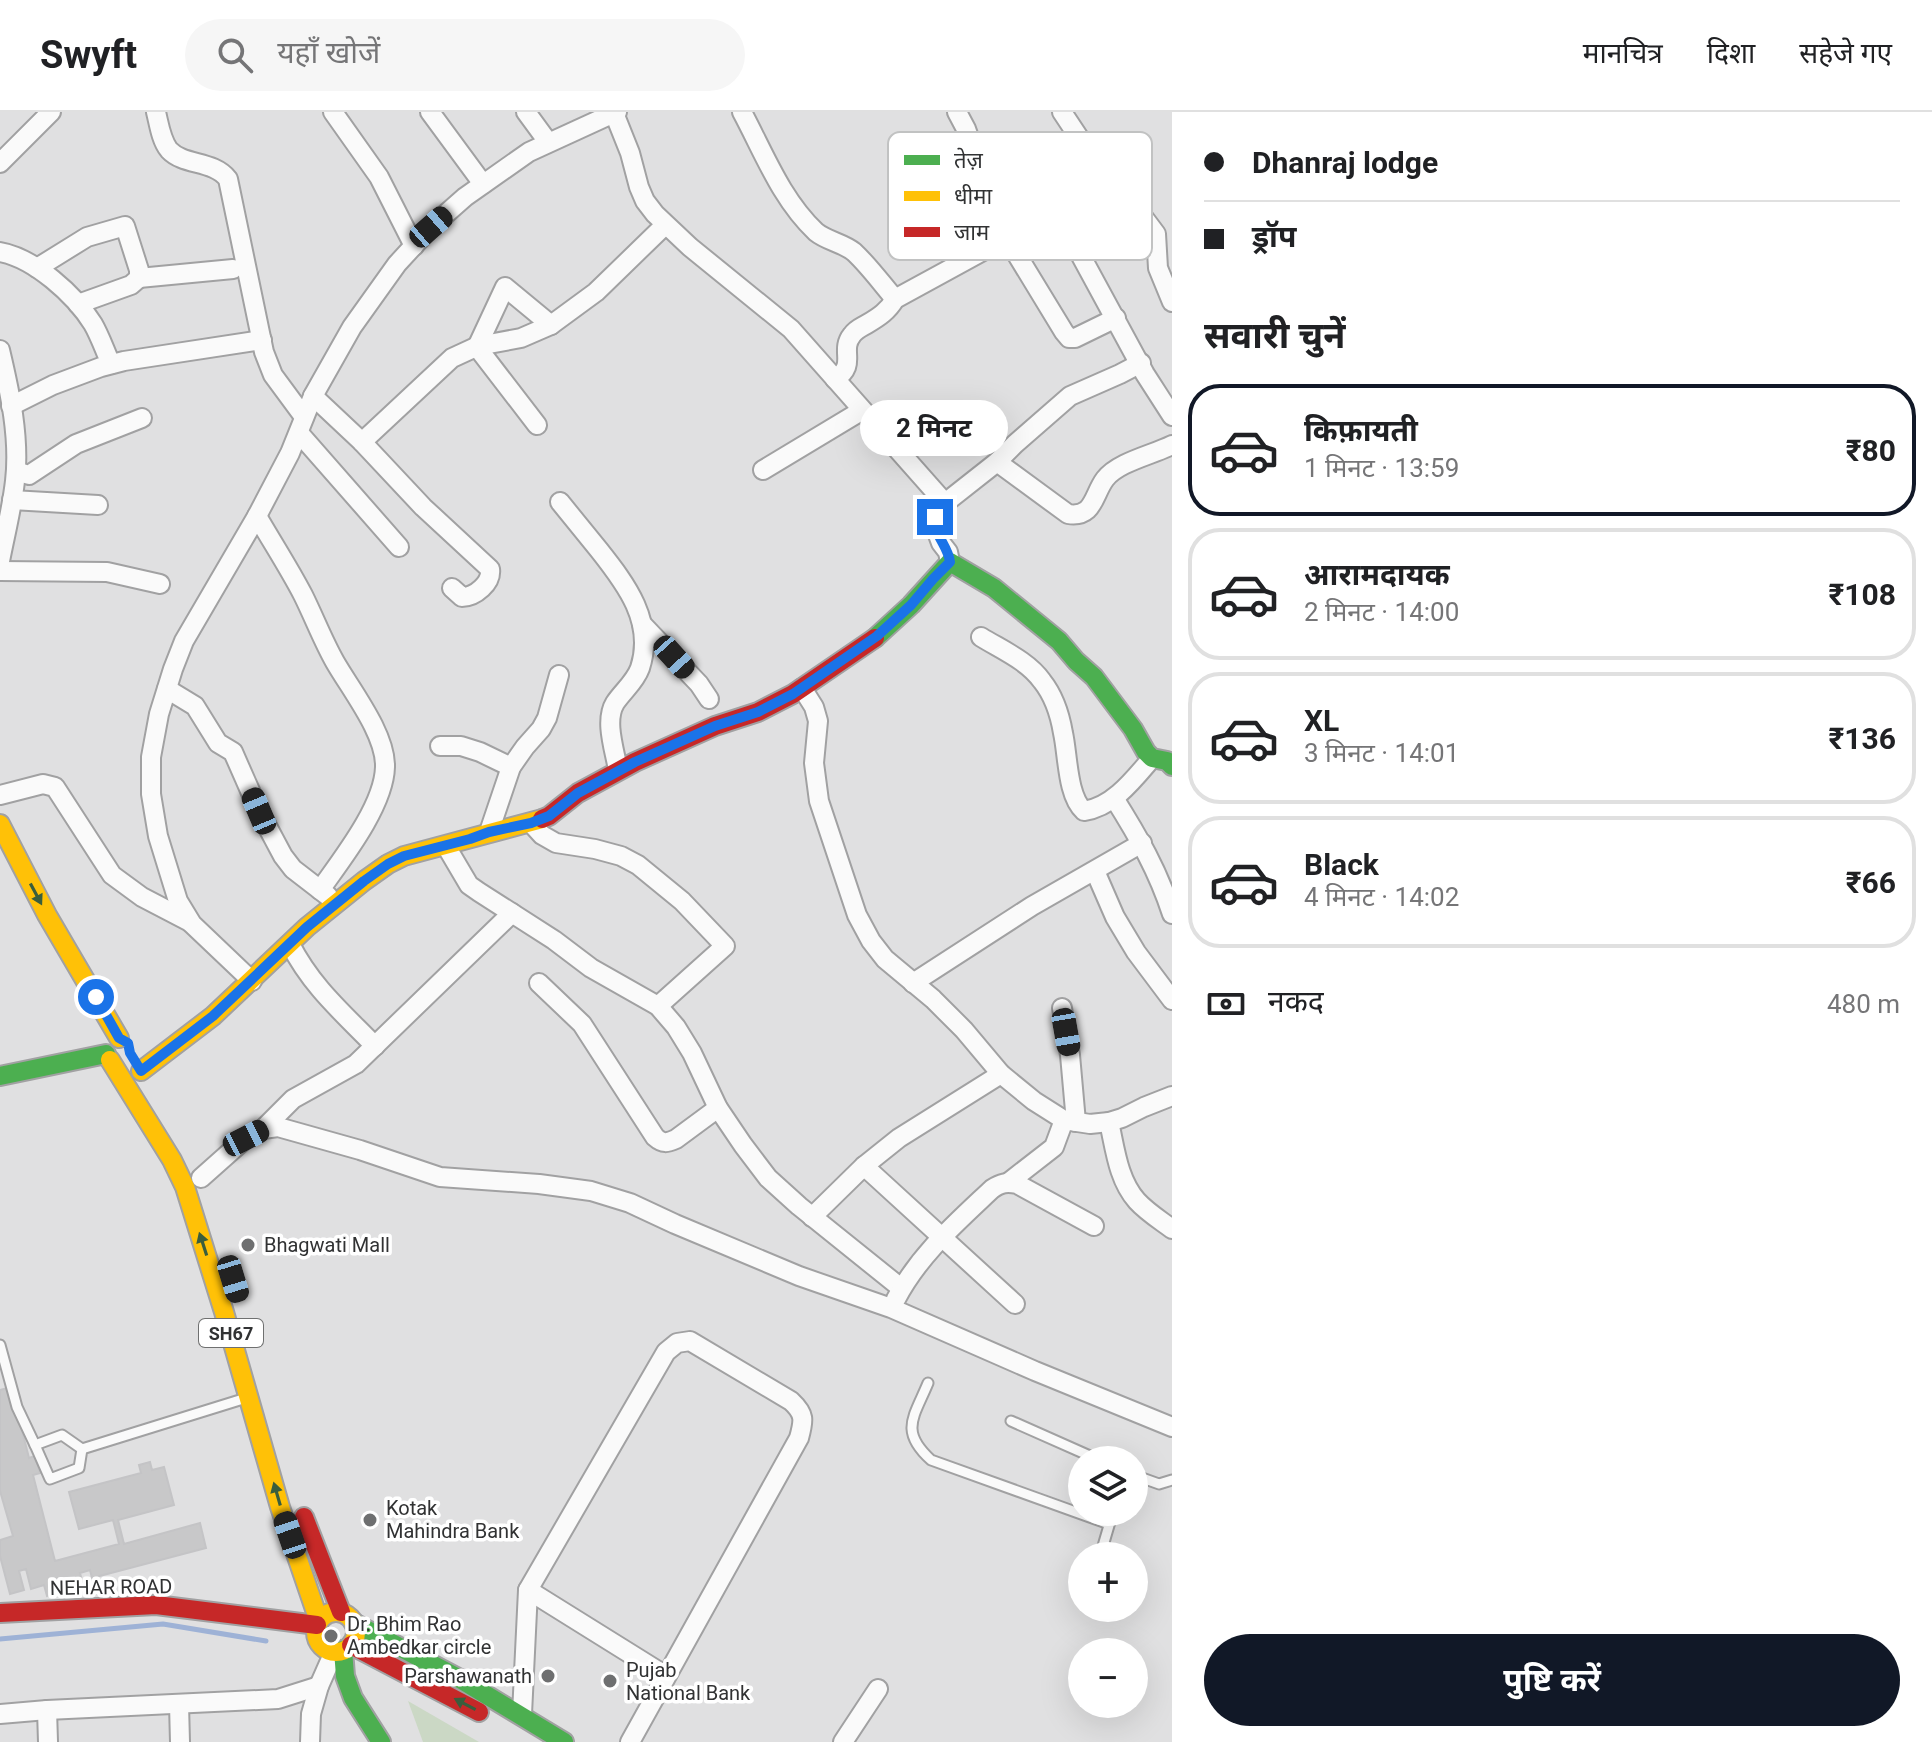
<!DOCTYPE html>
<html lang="hi">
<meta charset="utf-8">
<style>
body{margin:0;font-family:Roboto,"Noto Sans Devanagari",sans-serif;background:#f6f6f6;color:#202124;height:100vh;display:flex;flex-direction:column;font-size:30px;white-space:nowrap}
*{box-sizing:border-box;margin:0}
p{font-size:26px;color:#757577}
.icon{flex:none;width:44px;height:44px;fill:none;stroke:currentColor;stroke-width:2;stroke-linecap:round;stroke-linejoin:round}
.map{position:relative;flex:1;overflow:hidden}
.details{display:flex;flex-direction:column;background:#fff;width:760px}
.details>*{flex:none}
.hud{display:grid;align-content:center;height:176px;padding:0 32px;background:#fff}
.fabs{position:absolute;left:1068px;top:1334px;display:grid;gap:16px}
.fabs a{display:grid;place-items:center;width:80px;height:80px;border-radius:50%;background:#fff;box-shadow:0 8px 32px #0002;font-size:40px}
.end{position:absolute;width:36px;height:36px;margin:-18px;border:10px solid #1a73e8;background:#fff;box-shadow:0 0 0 4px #fff}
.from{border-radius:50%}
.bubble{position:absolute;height:56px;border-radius:28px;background:#fff;box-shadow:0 8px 32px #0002;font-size:26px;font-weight:700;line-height:56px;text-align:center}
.car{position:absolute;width:24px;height:48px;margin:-24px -12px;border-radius:10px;box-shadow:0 0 6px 2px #0007;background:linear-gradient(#222 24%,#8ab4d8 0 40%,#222 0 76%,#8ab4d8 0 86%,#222 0)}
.hud b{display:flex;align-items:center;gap:28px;height:76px;font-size:30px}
.hud b+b{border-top:2px solid #e0e0e0}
.hud i{width:20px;height:20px;background:#202124}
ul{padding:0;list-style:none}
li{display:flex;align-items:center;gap:24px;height:132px;margin:0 16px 12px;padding:0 16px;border:4px solid #e0e0e0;border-radius:32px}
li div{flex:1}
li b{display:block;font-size:30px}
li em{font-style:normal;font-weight:700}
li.current{border-color:#111827}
li>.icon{width:72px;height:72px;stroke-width:1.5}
h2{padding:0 32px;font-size:36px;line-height:96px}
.pay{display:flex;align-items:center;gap:20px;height:88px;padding:0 32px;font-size:30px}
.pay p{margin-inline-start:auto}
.cta{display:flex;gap:16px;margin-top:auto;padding:16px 32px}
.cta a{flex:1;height:92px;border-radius:48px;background:#111827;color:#fff;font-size:32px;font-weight:700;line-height:92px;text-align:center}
header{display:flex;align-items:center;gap:48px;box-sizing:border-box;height:112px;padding:0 40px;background:#fff;border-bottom:2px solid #e0e0e0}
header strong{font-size:38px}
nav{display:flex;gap:44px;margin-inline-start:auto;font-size:28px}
.search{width:560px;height:72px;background:#f6f6f6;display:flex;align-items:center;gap:20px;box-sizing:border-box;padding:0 28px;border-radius:44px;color:#757577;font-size:30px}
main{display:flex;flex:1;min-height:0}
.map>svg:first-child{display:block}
</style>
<header>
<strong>Swyft</strong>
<div class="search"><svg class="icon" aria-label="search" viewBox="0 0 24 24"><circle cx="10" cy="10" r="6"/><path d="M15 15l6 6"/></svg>यहाँ खोजें</div>
<nav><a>मानचित्र</a><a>दिशा</a><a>सहेजे गए</a></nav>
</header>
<main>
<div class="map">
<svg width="1172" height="1630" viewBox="0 0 1172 1630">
<rect width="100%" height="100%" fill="#e0e0e1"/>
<path fill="#cbd8c5" d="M408,1589L479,1630H423Z"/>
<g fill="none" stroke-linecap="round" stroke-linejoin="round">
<path stroke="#9eb2d6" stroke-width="5" d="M0,1527L163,1512L266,1529"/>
</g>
<path fill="#c8c8c9" stroke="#c4c4c6" stroke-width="2" d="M11,1275L29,1346L35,1344L40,1361L33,1363L55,1449L119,1432L113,1408L79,1417L69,1380L141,1361L139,1353L150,1350L152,1358L164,1355L174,1393L118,1408L124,1432L200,1411L206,1436L92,1466L90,1458L80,1461L83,1473L63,1479L59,1466L51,1468L54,1482L47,1484L44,1473L31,1477L26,1457L19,1459L24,1478L10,1482L0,1444V1428L13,1424L0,1379V1278Z"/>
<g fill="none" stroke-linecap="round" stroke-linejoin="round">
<defs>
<g id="lane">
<path d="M0,1233L17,1295L35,1333"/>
<path d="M928,1271C914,1305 899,1319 931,1348L1109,1412"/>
<path d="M1011,1309L1099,1348"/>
<path d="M82,1337L62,1323L35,1333L50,1367L79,1356L82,1337L243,1287"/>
<path d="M1134,1363L1159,1372L1172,1368"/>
<path d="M1100,1444L1113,1400"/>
</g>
<g id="street">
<path d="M156,0C159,12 161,28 169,38C184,54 213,48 228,67L264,240L273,263L304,305"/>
<path d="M333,0L379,65L414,134"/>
<path d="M430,0L483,72"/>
<path d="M526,0L548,30"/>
<path d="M617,0L614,1L630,41L639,75L645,89L655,102L690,135L791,217L945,391"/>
<path d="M742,0C764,41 781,87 816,120C827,129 843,131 854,140C869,154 882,172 895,187"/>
<path d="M957,0L966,17L1005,127L1011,133L1064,220L1069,226H1075L1116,206"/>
<path d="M1062,0L1125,95L1141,102L1156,122L1158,156L1172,190"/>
<path d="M1093,47L1051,75L1047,80L1049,85L1145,262L1172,304"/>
<path d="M0,51L51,0"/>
<path d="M0,140C34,146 75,183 93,212C100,224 105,239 111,252"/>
<path d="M37,156L87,125L125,114L139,158V166L131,173L78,192"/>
<path d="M139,166L233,157"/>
<path d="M0,238C10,280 20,326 15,369C12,396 5,423 0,449"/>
<path d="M835,267C858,253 839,239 852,223C856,217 862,215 867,212C879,205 888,199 895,187L1005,127"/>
<path d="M313,284L362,330L423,395L490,457C492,471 475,485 462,485L452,476"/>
<path d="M11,294L53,273L101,255L124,249L262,228"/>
<path d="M537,313L477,235L505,175L551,213"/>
<path d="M299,321L399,435"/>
<path d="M362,330L452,246L478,234L521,226L551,213L596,180L665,113"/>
<path d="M997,350L1068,402C1094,406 1093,383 1105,367C1118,350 1152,343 1172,333"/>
<path d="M763,358L861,299"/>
<path d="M16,359L29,363L76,332L142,306"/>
<path d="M12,388L98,393"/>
<path d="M560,390C573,406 586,422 599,438C626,472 655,510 640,556C635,570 623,579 615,591C604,609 615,639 618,658"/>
<path d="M257,404C272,430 289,456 303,483C314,505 323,529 335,550C351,578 386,622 385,655C384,694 342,747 320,778"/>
<path d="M950,450L948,440L941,431L934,412L935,405L945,391L997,350L1015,332L1070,284L1120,262L1141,251"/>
<path d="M0,459L107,460L160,472"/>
<path d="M642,512L699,572L709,587"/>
<path d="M981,525C1002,538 1028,549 1042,569C1054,584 1060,603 1063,621C1068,643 1067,684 1084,699C1113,695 1134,667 1152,646"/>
<path d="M802,576L814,595L818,609L814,651L819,689L857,803L871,829L885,847L933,887L964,918L1001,962L1034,989L1064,1008L1090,1012L1109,1010L1122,1006L1144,995L1172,984"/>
<path d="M167,577L195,594L218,631L233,640L259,699L283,744L293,757L328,784"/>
<path d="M440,634H461L480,640L511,655"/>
<path d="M0,683L43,672L55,675L112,763L142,785L190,810"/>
<path d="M1114,686C1138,724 1158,759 1172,802"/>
<path d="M531,711L542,723L556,731L595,737L621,744L638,753L682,789L725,834L658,894"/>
<path d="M489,720L511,655L525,635L541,617L547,606L559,563"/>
<path d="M446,734L469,773L479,780L554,828L591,856L658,894L676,915L692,941L718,996L743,1033L768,1066L799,1094L901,1176"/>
<path d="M1095,759L1115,805L1136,840L1172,888"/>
<path d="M290,832C312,875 342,900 375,934"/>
<path d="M252,869L192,812L178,789L158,724L151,682V645L159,602L173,557L184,529L257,404L290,341L313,284L352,215L397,152L431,115L465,85L529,40L614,1L613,0"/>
<path d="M539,871L582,912L655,1025C663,1032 667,1031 676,1027L718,996"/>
<path d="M913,871L1032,794L1142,731"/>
<path d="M1062,896L1070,943L1076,1010"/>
<path d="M1109,1010C1115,1036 1118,1068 1137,1089C1147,1100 1160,1108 1172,1117"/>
<path d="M271,1015L266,1014L293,987L356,952L512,801"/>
<path d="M864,1054L1015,1192"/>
<path d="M201,1066L246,1026L263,1017L278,1015L360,1038L440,1065L539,1072L591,1079L630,1091L675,1112L799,1164L891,1196L1035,1259L1172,1315"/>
<path d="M1009,1070L1054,1035L1064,1008"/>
<path d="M812,1105L864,1054L899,1026L1001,962"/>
<path d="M896,1187C919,1143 956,1111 992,1077C1001,1071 1006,1070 1017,1072L1094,1114"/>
<path d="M528,1478L666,1564"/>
<path d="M179,1592L180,1630"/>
<path d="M47,1598L48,1630"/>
<path d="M0,1602L47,1598L278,1587L319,1574"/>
<path d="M522,1602L528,1478L666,1240L677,1231L690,1229L791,1289C805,1302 804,1308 799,1326L630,1630"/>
<path d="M310,1630L311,1602L319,1574L334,1540"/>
<path d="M843,1630L878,1577"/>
</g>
<g id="fast">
<path d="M875,526L911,493L950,450L994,476L1059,529L1076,549L1094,565L1133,617L1146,640L1152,646L1167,649L1172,654"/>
<path d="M0,964L106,942"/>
<path d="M354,1511L460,1567L564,1630"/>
<path d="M343,1538L345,1564L353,1586L381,1630"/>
</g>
<g id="slow">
<path d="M0,712L47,803L119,926"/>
<path d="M110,948L172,1048L185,1075L224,1200L280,1395L319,1509"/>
<path d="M141,959L213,904L307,815L364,769L388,752L404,744L542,707"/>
<circle cx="336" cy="1520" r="20"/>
</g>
<g id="jam">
<path d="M542,707L549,704L578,681L635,650L715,614L758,600L793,582L875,526"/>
<path d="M304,1405L341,1500"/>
<path d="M0,1501L156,1493L317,1513"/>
<path d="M351,1533L479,1600"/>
</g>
</defs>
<use href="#lane" stroke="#a1a1a2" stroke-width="13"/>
<use href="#street" stroke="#a1a1a2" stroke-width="22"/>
<use href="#fast" stroke="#a1a1a2" stroke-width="22"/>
<use href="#slow" stroke="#a1a1a2" stroke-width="22"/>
<use href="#jam" stroke="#a1a1a2" stroke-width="22"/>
<use href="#lane" stroke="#fafafa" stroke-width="9"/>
<use href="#street" stroke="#fafafa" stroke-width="18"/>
<use href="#fast" stroke="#4caf50" stroke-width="18"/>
<use href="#slow" stroke="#ffc107" stroke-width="18"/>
<use href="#jam" stroke="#c62828" stroke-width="18"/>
</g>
<defs><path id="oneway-solid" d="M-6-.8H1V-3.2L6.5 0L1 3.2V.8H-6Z" transform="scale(2)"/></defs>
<g fill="#3a5e3d">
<use href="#oneway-solid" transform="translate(36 782) rotate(62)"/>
<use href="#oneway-solid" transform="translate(203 1132) rotate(-108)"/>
<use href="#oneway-solid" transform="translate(277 1382) rotate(-106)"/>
<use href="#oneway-solid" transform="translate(465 1592) rotate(-152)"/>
</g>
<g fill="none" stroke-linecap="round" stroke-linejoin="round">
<path stroke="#1a73e8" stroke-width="10" d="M96,885L119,926L128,931L130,941L141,959L213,904L307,815L364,769L388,752L404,744L470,727L489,720L531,711L549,704L578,681L635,650L715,614L758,600L793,582L877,524L911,493L933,467L950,450C948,433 933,423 935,405"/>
</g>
<g fill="#6e6f70" stroke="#fff" stroke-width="3">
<circle cx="248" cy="1133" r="8"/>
<circle cx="370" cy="1408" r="8"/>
<circle cx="331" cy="1524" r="8"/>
<circle cx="548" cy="1564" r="8"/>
<circle cx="610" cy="1569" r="8"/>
</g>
<g text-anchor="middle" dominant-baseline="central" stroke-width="7" stroke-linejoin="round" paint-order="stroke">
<rect fill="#fff" stroke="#6f7070" stroke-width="2" x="199" y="1207" width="64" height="28" rx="6"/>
<g font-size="18" font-weight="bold" fill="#313233">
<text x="231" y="1221">SH67</text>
</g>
<g font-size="20" fill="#313233" stroke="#fff" text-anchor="start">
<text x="264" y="1133">Bhagwati Mall</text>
<text x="386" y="1396">Kotak<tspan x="386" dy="23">Mahindra Bank</tspan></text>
<text x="347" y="1512">Dr. Bhim Rao<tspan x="347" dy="23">Ambedkar circle</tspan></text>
<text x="626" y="1558">Pujab<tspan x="626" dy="23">National Bank</tspan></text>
<text x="532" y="1564" text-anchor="end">Parshawanath</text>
</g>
<g font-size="20" fill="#313233" stroke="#fff">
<text transform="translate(111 1475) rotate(-1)">NEHAR ROAD</text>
</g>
</g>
<rect x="888" y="20" width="264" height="128" rx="12" fill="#fff" stroke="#c1c2c2" stroke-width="2"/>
<rect x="904" y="43" width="36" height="10" fill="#4caf50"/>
<rect x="904" y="79" width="36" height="10" fill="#ffc107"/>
<rect x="904" y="115" width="36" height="10" fill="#c62828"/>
<g font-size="22" fill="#313233">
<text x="954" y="56">तेज़</text>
<text x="954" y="92">धीमा</text>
<text x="954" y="128">जाम</text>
</g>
</svg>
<div class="fabs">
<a><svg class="icon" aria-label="layers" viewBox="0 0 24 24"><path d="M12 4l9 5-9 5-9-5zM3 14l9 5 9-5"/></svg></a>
<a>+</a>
<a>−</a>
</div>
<i class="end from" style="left:96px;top:885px"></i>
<i class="end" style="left:935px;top:405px"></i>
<div class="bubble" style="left:860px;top:288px;width:148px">2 मिनट</div>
<i class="car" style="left:431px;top:115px;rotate:49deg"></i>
<i class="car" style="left:674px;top:545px;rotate:138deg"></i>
<i class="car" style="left:259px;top:699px;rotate:337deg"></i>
<i class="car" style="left:1066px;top:920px;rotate:170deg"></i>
<i class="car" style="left:246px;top:1026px;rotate:63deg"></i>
<i class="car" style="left:233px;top:1167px;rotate:163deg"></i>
<i class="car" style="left:290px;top:1423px;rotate:341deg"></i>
</div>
<section class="details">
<div class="hud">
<b><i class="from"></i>Dhanraj lodge</b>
<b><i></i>ड्रॉप</b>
</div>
<h2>सवारी चुनें</h2>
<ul>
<li class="current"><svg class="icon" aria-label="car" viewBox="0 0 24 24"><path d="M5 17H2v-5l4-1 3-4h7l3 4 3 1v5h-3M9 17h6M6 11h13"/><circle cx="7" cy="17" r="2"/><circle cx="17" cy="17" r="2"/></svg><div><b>किफ़ायती</b><p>1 मिनट · 13:59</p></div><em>₹80</em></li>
<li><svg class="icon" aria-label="car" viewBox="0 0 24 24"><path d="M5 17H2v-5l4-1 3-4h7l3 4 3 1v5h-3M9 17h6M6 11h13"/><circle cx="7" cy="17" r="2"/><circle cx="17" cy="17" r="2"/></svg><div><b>आरामदायक</b><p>2 मिनट · 14:00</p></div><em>₹108</em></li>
<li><svg class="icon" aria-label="car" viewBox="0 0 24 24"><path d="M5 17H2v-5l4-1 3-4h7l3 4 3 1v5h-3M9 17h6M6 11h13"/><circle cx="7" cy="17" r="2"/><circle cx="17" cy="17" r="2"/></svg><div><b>XL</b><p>3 मिनट · 14:01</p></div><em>₹136</em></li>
<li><svg class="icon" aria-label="car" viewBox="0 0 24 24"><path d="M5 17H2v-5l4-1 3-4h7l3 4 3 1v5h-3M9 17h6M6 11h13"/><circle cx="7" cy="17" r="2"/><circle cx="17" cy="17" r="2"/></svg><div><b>Black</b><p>4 मिनट · 14:02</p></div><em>₹66</em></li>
</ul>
<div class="pay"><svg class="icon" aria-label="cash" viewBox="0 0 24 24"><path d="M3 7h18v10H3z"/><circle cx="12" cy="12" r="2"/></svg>नकद<p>480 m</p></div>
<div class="cta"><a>पुष्टि करें</a></div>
</section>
</main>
